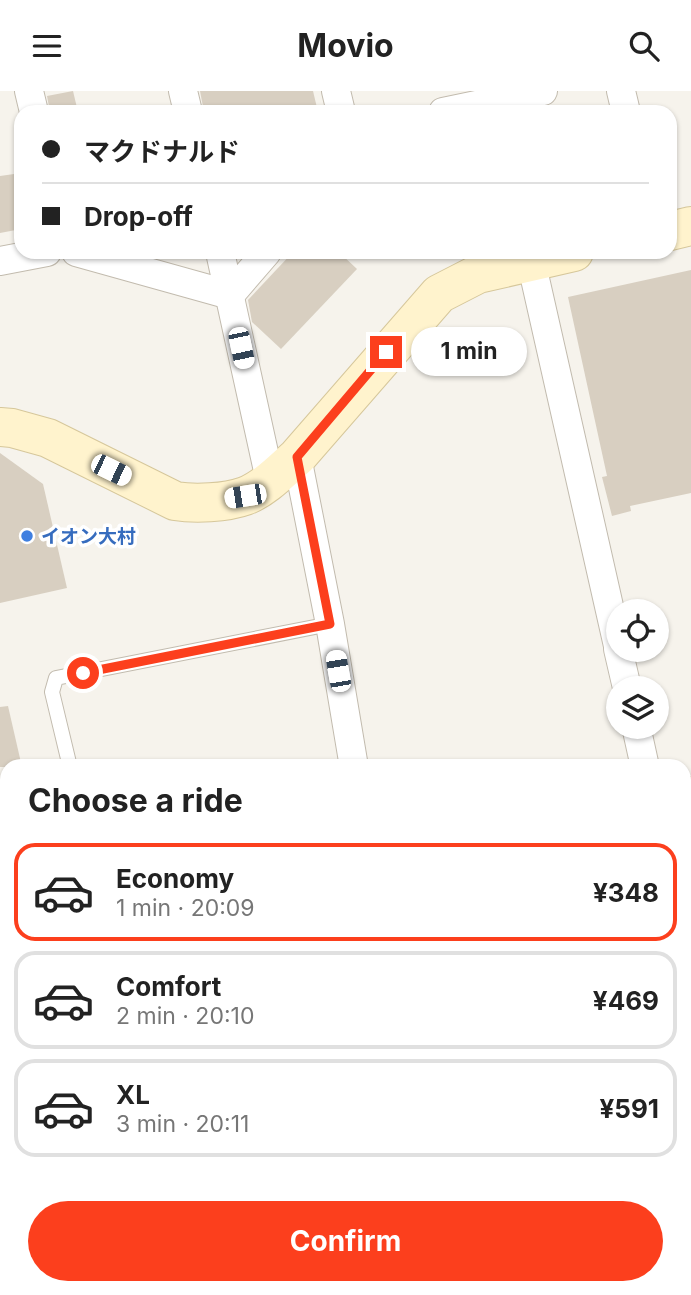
<!DOCTYPE html>
<meta charset="utf-8">
<style>
body{margin:0;font-family:Inter,"Noto Sans JP",sans-serif;background:#f2f2f2;color:#222;height:100vh;display:flex;flex-direction:column;font-size:26px;white-space:nowrap}
*{box-sizing:border-box;margin:0}
p{font-size:23px;color:#767676}
.icon{flex:none;width:38px;height:38px;fill:none;stroke:currentColor;stroke-width:2;stroke-linecap:round;stroke-linejoin:round}
.map{position:relative;flex:1;overflow:hidden}
.drawer{position:absolute;left:0px;top:668px;width:691px;height:536px;display:flex;flex-direction:column;background:#fff;border-radius:21px 21px 0 0;box-shadow:0 2px 5px #0004}
.drawer>*{flex:none}
.guide{position:absolute;left:14px;top:14px;width:663px;height:154px;border-radius:21px;box-shadow:0 2px 5px #0004;display:grid;align-content:center;height:154px;padding:0 28px;background:#fff}
.tools{position:absolute;left:606px;top:508px;display:grid;gap:14px}
.tools a{display:grid;place-items:center;width:63px;height:63px;border-radius:50%;background:#fff;box-shadow:0 2px 5px #0004;font-size:35px}
.end{position:absolute;width:32px;height:32px;margin:-16px;border:9px solid #fc3f1d;background:#fff;box-shadow:0 0 0 4px #fff}
.from{border-radius:50%}
.bubble{position:absolute;height:49px;border-radius:24px;background:#fff;box-shadow:0 2px 5px #0004;font-size:23px;font-weight:700;line-height:49px;text-align:center}
.car{position:absolute;width:21px;height:42px;margin:-21px -10px;border-radius:9px;box-shadow:0 0 5px 2px #0007;background:linear-gradient(#fff 24%,#345 0 40%,#fff 0 76%,#345 0 86%,#fff 0)}
.guide b{display:flex;align-items:center;gap:24px;height:66px;font-size:26px}
.guide b+b{border-top:2px solid #e0e0e0}
.guide i{width:18px;height:18px;background:#222}
ul{padding:0;list-style:none}
li{display:flex;align-items:center;gap:21px;height:98px;margin:0 14px 10px;padding:0 14px;border:4px solid #e0e0e0;border-radius:21px}
li div{flex:1}
li b{display:block;font-size:26px}
li em{font-style:normal;font-weight:700}
li.active{border-color:#fc3f1d}
li>.icon{width:63px;height:63px;stroke-width:1.5}
h2{padding:0 28px;font-size:32px;line-height:84px}
.primary-button{display:flex;gap:14px;margin-top:auto;padding:14px 28px}
.primary-button a{flex:1;height:80px;border-radius:42px;background:#fc3f1d;color:#fff;font-size:28px;font-weight:700;line-height:80px;text-align:center}
header{display:flex;justify-content:space-between;align-items:center;height:91px;padding:0 28px;background:#fff;font-size:32px;font-weight:700}
.map>svg:first-child{display:block}
</style>
<header><svg class="icon" aria-label="menu" viewBox="0 0 24 24"><path d="M4 6h16M4 12h16M4 18h16"/></svg>Movio<svg class="icon" aria-label="search" viewBox="0 0 24 24"><circle cx="10" cy="10" r="6"/><path d="M15 15l6 6"/></svg></header>
<div class="map">
<svg width="691" height="1204" viewBox="0 0 691 1204">
<rect width="100%" height="100%" fill="#f6f3ec"/>
<g fill="#d8cfc1">
<path d="M73,0L78,21H50L47,5Z"/>
<path d="M200,0H313L318,21H204Z"/>
<path d="M21,82V138L0,142V85Z"/>
<path d="M293,161H339L357,178L281,258L252,231L248,209Z"/>
<path d="M691,179V402L630,415L631,420L612,425L602,386L607,385L568,206Z"/>
<path d="M0,362L43,393L67,497L0,512Z"/>
<path d="M8,615L22,676H0V616Z"/>
</g>
<g fill="none" stroke-linecap="round" stroke-linejoin="round">
<defs>
<g id="lane">
<path d="M70,676L52,601L56,587L330,533"/>
<path d="M0,847L7,845"/>
</g>
<g id="street">
<path d="M29,0L34,21"/>
<path d="M183,0L188,21"/>
<path d="M336,0L341,21"/>
<path d="M621,0L626,21"/>
<path d="M443,21L543,0"/>
<path d="M76,161L230,204"/>
<path d="M220,161L270,389"/>
<path d="M0,170L47,161"/>
<path d="M531,170L618,555"/>
<path d="M230,204L267,161"/>
<path d="M297,366L330,533L354,676"/>
<path d="M618,558L627,597"/>
<path d="M636,635L645,676"/>
<path d="M684,741L691,751"/>
<path d="M684,858L691,890"/>
</g>
<g id="secondary">
<path d="M670,140L691,135"/>
<path d="M0,336L12,337L48,347L175,410C194,413 226,412 245,405C264,398 282,379 297,366L439,203L478,183L574,161"/>
<path d="M684,707L691,705"/>
<path d="M0,1128L7,1126"/>
</g>
</defs>
<use href="#lane" stroke="#c2bbae" stroke-width="16"/>
<use href="#street" stroke="#c2bbae" stroke-width="30"/>
<use href="#secondary" stroke="#d6c79b" stroke-width="40"/>
<use href="#lane" stroke="#fff" stroke-width="14"/>
<use href="#street" stroke="#fff" stroke-width="28"/>
<use href="#secondary" stroke="#fff3cd" stroke-width="38"/>
</g>
<g fill="none" stroke-linecap="round" stroke-linejoin="round">
<path stroke="#fc3f1d" stroke-width="9" d="M83,582L330,533L297,366L386,261"/>
</g>
<circle fill="#3f7fe0" stroke="#fff" stroke-width="2.5" cx="27" cy="445" r="7"/>
<g text-anchor="middle" dominant-baseline="central" stroke-width="7" stroke-linejoin="round" paint-order="stroke">
<g font-size="19" font-weight="bold" fill="#366cbe" stroke="#fff" text-anchor="start">
<text x="41" y="445">イオン大村</text>
</g>
</g>
</svg>
<div class="tools">
<a><svg class="icon" aria-label="locate" viewBox="0 0 24 24"><circle cx="12" cy="12" r="6"/><path d="M12 2v4M12 18v4M2 12h4M18 12h4"/></svg></a>
<a><svg class="icon" aria-label="layers" viewBox="0 0 24 24"><path d="M12 4l9 5-9 5-9-5zM3 14l9 5 9-5"/></svg></a>
</div>
<i class="end from" style="left:83px;top:582px"></i>
<i class="end" style="left:386px;top:261px"></i>
<div class="bubble" style="left:411px;top:236px;width:116px">1 min</div>
<i class="car" style="left:241px;top:257px;rotate:168deg"></i>
<i class="car" style="left:111px;top:379px;rotate:116deg"></i>
<i class="car" style="left:245px;top:405px;rotate:261deg"></i>
<i class="car" style="left:338px;top:580px;rotate:350deg"></i>
<div class="guide">
<b><i class="from"></i>マクドナルド</b>
<b><i></i>Drop-off</b>
</div>
<section class="drawer">
<h2>Choose a ride</h2>
<ul>
<li class="active"><svg class="icon" aria-label="car" viewBox="0 0 24 24"><path d="M5 17H2v-5l4-1 3-4h7l3 4 3 1v5h-3M9 17h6M6 11h13"/><circle cx="7" cy="17" r="2"/><circle cx="17" cy="17" r="2"/></svg><div><b>Economy</b><p>1 min · 20:09</p></div><em>¥348</em></li>
<li><svg class="icon" aria-label="car" viewBox="0 0 24 24"><path d="M5 17H2v-5l4-1 3-4h7l3 4 3 1v5h-3M9 17h6M6 11h13"/><circle cx="7" cy="17" r="2"/><circle cx="17" cy="17" r="2"/></svg><div><b>Comfort</b><p>2 min · 20:10</p></div><em>¥469</em></li>
<li><svg class="icon" aria-label="car" viewBox="0 0 24 24"><path d="M5 17H2v-5l4-1 3-4h7l3 4 3 1v5h-3M9 17h6M6 11h13"/><circle cx="7" cy="17" r="2"/><circle cx="17" cy="17" r="2"/></svg><div><b>XL</b><p>3 min · 20:11</p></div><em>¥591</em></li>
</ul>
<div class="primary-button"><a>Confirm</a></div>
</section>
</div>
